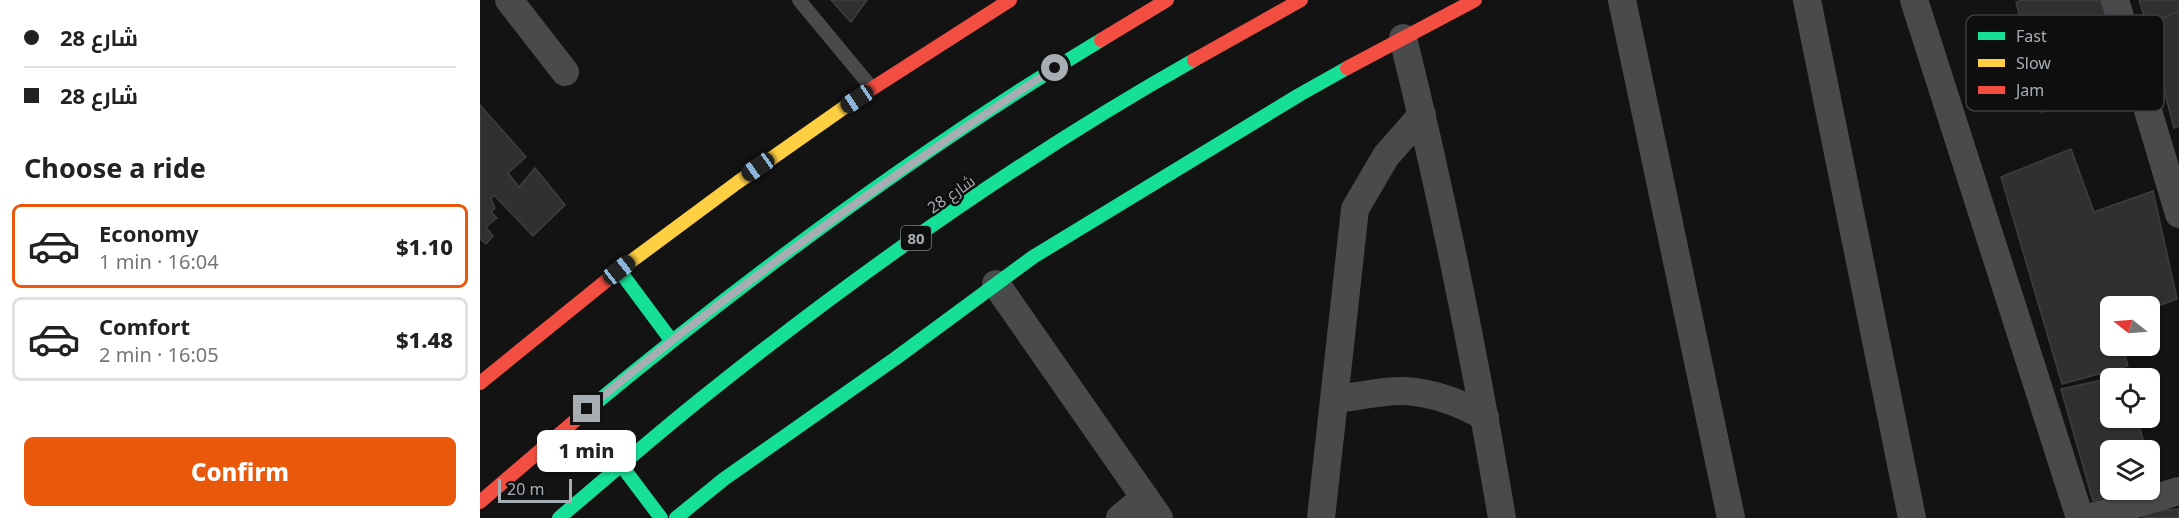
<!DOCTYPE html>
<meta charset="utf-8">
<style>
body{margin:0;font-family:"Noto Sans",Cairo,sans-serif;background:#f2f2f2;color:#222;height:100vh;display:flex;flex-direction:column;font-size:22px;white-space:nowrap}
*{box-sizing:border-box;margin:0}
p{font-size:20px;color:#767676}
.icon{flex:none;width:33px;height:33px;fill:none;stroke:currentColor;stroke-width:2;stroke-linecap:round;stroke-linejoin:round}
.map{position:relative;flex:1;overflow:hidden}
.side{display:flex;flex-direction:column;background:#fff;width:480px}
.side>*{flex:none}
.top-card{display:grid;align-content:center;height:132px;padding:0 24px;background:#fff}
.needle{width:39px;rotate:287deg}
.controls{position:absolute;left:1620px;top:296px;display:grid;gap:12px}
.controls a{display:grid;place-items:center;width:60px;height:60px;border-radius:9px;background:#fff;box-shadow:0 2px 4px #0004;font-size:30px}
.scale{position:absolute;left:18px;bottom:15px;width:74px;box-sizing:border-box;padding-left:6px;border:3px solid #a6aeb3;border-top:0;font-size:16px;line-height:21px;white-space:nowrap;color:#a6aeb3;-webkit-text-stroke:4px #0e0e0f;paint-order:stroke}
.end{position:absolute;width:27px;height:27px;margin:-14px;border:8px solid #a6aeb3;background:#111;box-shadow:0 0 0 3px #111}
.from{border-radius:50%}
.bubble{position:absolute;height:42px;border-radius:9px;background:#fff;box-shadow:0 2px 4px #0004;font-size:20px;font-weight:800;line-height:42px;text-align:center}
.car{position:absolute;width:18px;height:36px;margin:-18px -9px;border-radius:8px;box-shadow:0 0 4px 2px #0007;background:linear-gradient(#222 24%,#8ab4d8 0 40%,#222 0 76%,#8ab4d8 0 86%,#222 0)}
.top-card b{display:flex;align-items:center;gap:21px;height:57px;font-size:22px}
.top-card b+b{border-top:2px solid #e0e0e0}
.top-card i{width:15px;height:15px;background:#222}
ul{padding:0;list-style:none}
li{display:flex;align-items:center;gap:18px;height:84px;margin:0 12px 9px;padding:0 12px;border:3px solid #e0e0e0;border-radius:9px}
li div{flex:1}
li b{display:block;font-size:22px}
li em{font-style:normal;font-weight:800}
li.active{border-color:#ea580c}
li>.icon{width:54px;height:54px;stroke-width:1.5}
h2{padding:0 24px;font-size:27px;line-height:72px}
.action{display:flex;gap:12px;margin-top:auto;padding:12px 24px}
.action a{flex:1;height:69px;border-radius:9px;background:#ea580c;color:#fff;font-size:24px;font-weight:800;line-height:69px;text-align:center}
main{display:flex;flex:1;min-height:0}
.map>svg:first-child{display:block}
</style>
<main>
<section class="side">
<div class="top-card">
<b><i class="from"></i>شارع 28</b>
<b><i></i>شارع 28</b>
</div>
<h2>Choose a ride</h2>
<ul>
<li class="active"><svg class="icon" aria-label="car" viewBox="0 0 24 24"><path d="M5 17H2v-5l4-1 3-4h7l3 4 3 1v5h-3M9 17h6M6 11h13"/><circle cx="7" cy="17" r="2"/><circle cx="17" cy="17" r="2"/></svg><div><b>Economy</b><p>1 min · 16:04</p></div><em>$1.10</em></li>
<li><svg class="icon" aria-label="car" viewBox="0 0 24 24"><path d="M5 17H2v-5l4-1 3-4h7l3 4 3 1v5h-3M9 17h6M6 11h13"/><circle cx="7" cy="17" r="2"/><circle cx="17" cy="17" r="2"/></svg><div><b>Comfort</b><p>2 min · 16:05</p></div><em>$1.48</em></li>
</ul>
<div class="action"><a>Confirm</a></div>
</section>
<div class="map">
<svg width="1699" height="518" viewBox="0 0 1699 518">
<rect width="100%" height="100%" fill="#131314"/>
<g fill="#2f3031" stroke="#3c3e40" stroke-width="1.5">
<path d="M351,0H387L371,22Z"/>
<path d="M1543,0H1621L1635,35L1549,53L1536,2Z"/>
<path d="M1659,0H1699V11L1667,25Z"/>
<path d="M1699,11V126L1694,128L1667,25Z"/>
<path d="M1612,38L1631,72L1618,77L1627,94L1562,112L1546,60Z"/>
<path d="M0,105L46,157L28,173L39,187L55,168L85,205L53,236L14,195L11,199L15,208L11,212L17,218L6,227L13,236L6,244L0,239Z"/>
<path d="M1591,149L1614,212L1673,191L1697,299L1670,309V306H1630V345H1642L1648,366L1582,384L1521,177Z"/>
<path d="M1635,377L1636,378H1630V417H1657L1666,450H1630V489H1645L1613,501L1581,389Z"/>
<path d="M1670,464L1674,479L1670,480Z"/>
<path d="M1699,509V518H1664L1662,512Z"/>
</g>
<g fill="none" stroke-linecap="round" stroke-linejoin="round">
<path stroke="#484a4c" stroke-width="14" d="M319,0L392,88"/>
<g stroke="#484a4c" stroke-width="28">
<path d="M29,0L85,72"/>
<path d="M1142,0L1251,518"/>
<path d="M1327,0L1432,518"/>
<path d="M1434,0L1600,518"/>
<path d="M1635,0L1699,214"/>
<path d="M923,38C962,196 995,357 1022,518"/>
<path d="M516,284L679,518"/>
<path d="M855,399C878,397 903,390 925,391C954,393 981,403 1005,417"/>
<path d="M640,518L665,498"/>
<path d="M841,518L875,209L906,156L942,115"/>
<path d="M1609,518L1699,491"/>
</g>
<g stroke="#16e098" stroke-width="14">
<path d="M139,270L191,340"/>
<path d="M111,407C272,274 441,148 621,40"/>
<path d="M141,465L181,518"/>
<path d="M79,518C130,475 180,431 232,390C384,269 544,156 714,60"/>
<path d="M196,518L244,479L416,358L553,257L819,95L867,68"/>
</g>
<path stroke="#ffcf43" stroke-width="14" d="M142,268L258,182L382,95"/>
<g stroke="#f24e42" stroke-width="14">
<path d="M621,40L687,0"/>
<path d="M714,60L821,0"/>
<path d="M867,68L995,0"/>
<path d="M382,95L530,0"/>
<path d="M0,383L142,268"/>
<path d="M0,502L111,407"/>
</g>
</g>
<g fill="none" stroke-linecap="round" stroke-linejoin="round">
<path stroke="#a6aeb3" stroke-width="8" d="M107,409C256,286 413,173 575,68"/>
</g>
<g text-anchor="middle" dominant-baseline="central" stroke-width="5" stroke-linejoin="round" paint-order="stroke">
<rect fill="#0e0e0f" stroke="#787e82" stroke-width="1.5" x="421" y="226" width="30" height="24" rx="4.5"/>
<g font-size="15" font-weight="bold" fill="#a6aeb3">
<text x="436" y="238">80</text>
</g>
<g font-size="16" fill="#a6aeb3" stroke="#0e0e0f">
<text transform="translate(471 194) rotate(-35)">شارع 28</text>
</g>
</g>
<rect x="1486" y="15" width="198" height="96" rx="9" fill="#0e0e0f" stroke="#3c3e40" stroke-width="1.5"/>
<rect x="1498" y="32" width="27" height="8" fill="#16e098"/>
<rect x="1498" y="59" width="27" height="8" fill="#ffcf43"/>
<rect x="1498" y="86" width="27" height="8" fill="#f24e42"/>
<g font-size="16" fill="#a6aeb3">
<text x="1536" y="42">Fast</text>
<text x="1536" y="69">Slow</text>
<text x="1536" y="96">Jam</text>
</g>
</svg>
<div class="controls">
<a><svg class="needle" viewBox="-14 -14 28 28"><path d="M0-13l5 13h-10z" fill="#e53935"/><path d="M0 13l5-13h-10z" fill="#767676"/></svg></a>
<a><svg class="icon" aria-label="locate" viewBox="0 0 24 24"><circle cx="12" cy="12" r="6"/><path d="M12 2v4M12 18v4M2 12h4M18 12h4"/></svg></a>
<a><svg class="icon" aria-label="layers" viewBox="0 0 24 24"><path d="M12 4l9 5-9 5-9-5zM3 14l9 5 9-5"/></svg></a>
</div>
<div class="scale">20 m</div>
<i class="end from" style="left:575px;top:68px"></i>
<i class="end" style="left:107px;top:409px"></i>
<div class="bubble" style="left:57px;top:430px;width:99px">1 min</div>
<i class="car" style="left:377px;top:99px;rotate:236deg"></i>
<i class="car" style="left:278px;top:167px;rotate:235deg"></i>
<i class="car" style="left:139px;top:270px;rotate:52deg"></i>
</div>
</main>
